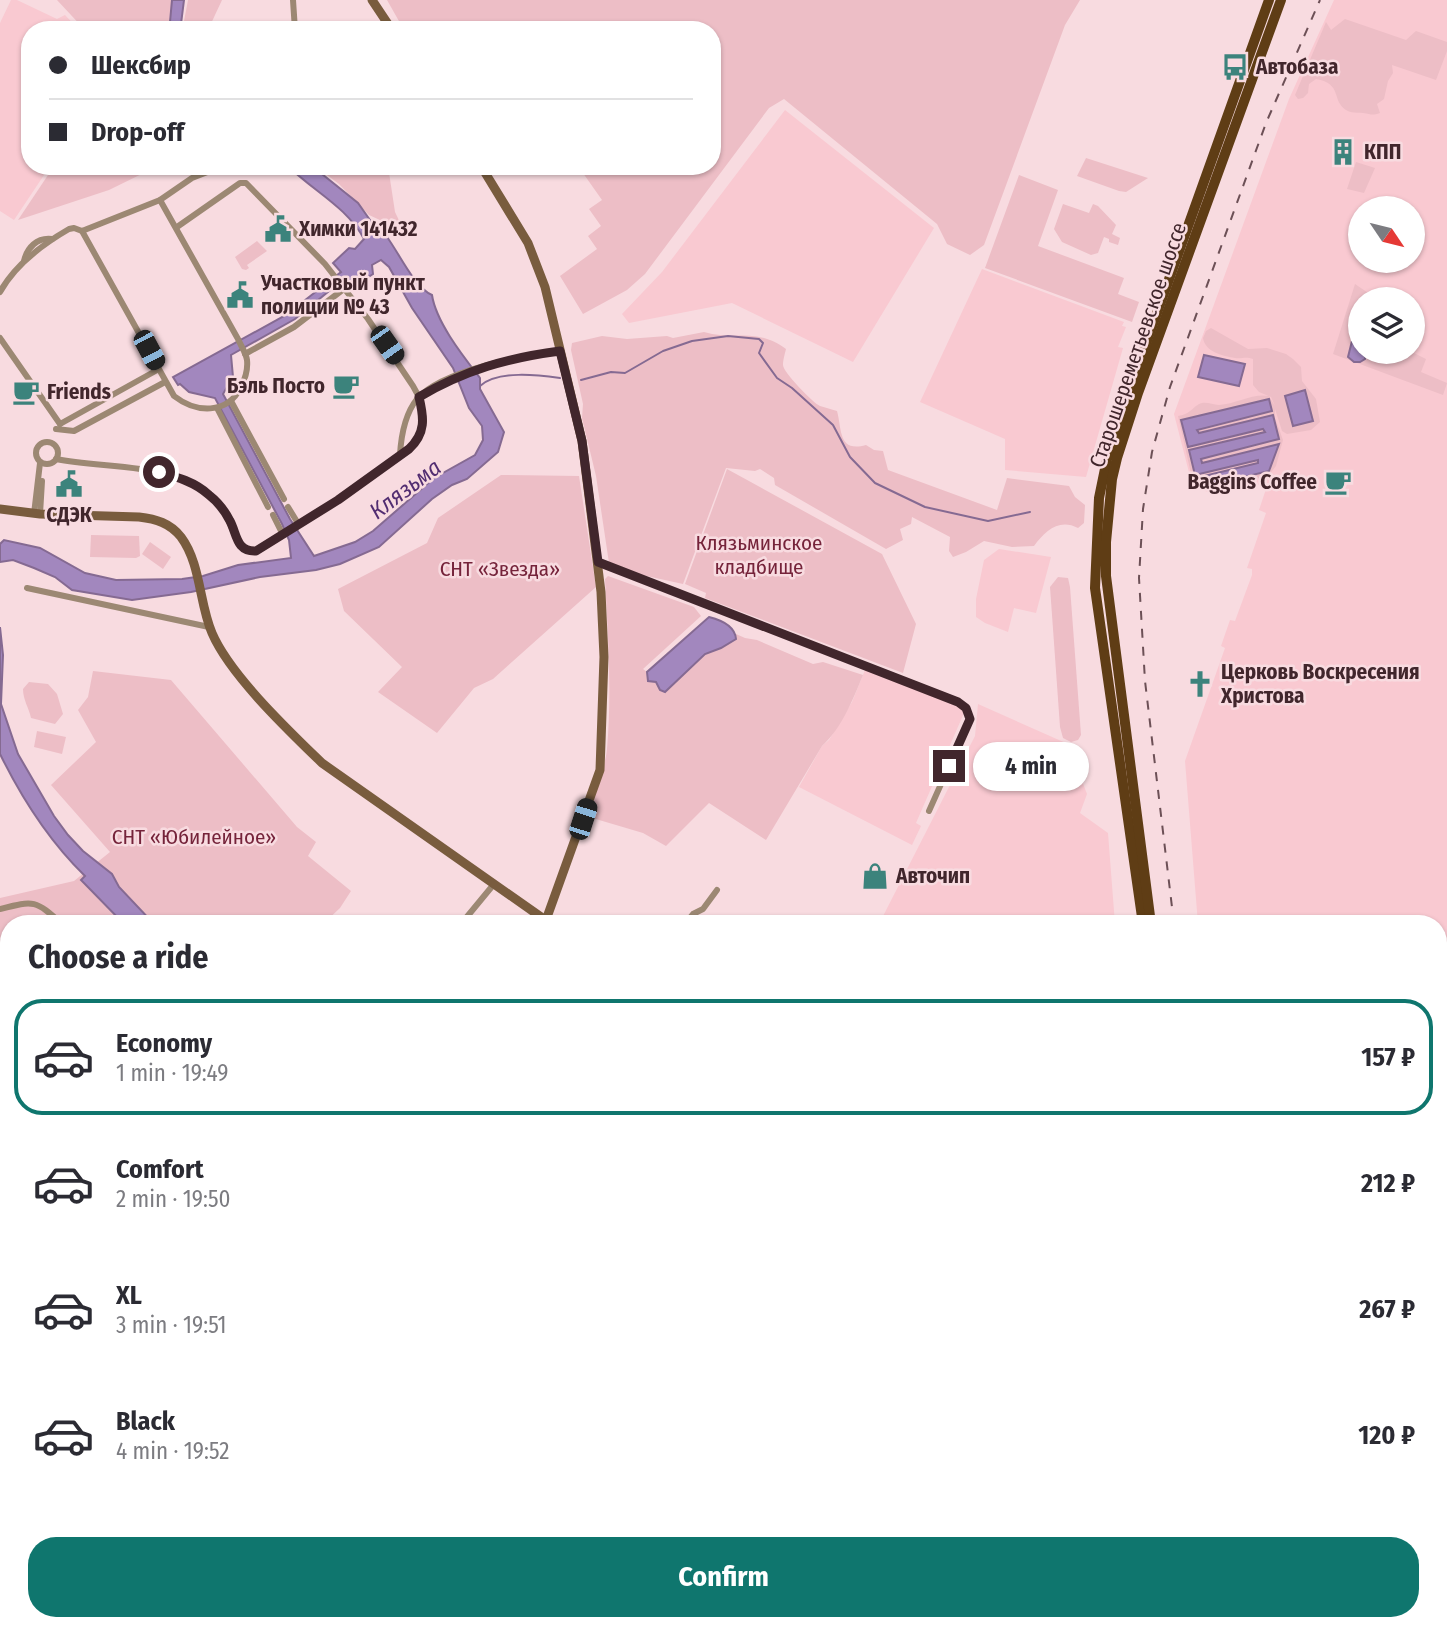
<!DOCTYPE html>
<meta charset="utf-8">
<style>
body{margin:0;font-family:"Fira Sans Condensed",sans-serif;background:#f7f7f7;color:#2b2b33;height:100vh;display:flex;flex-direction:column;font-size:26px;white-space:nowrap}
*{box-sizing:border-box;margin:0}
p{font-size:23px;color:#7c7c81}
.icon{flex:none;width:38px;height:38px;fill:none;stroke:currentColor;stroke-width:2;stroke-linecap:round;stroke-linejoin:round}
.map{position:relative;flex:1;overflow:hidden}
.details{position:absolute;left:0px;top:915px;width:1447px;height:716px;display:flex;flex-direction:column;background:#fff;border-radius:28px 28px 0 0;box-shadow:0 2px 5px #0004}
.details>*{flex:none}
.top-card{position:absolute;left:21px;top:21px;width:700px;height:154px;border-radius:28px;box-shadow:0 2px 5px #0004;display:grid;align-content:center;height:154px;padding:0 28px;background:#fff}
.needle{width:46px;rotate:125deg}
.buttons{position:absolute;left:1348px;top:196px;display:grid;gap:14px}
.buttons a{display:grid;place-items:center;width:77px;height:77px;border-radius:50%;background:#fff;box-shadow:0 2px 5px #0004;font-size:35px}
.end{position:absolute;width:32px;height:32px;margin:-16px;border:9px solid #41262c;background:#fff;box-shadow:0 0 0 4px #fff}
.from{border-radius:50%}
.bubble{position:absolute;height:49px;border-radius:24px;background:#fff;box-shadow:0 2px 5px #0004;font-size:23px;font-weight:700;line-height:49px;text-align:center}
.car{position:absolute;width:21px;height:42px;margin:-21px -10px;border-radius:9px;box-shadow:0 0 5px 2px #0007;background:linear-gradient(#222 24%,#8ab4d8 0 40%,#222 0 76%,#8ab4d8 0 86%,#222 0)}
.top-card b{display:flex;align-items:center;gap:24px;height:66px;font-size:26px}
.top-card b+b{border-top:2px solid #e1e1e2}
.top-card i{width:18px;height:18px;background:#2b2b33}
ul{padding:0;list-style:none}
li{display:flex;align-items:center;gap:21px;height:116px;margin:0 14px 10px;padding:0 14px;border:4px solid transparent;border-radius:28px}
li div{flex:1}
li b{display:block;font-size:26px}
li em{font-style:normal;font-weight:700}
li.selected{border-color:#0f766e}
li>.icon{width:63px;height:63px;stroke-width:1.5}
h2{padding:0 28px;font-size:32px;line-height:84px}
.button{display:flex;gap:14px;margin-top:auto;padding:14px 28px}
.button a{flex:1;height:80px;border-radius:28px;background:#0f766e;color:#fff;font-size:28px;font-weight:700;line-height:80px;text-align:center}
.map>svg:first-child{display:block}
</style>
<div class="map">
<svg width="1447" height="1630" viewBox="0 0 1447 1630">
<rect width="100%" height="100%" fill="#f8dbe0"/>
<g fill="#f9c9d1" fill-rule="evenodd">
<path d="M11,0H17L57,19L65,15L79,30H30V166H50L14,220L0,211V23Z"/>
<path d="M1334,0H1447V1630H1254V1622H1438V924H1198L1185,761L1225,648L1221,646L1230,620L1235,621L1252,575V569L1247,568L1266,513L1259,510L1268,483L1213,493L1193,488L1174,414L1289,99ZM1360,208H1412V261H1360ZM1360,299H1412V352H1360Z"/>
<path d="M785,110L934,228L853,362L732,303L629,323L622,314L662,272Z"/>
<path d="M982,269L1124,322L1122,326L1126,327L1118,347L1123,348L1086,477L1005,470V439L920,402Z"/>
<path d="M999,549L1051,557L1036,613L1014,608L1008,632L985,623L976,617V599L984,560Z"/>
<path d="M865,670L960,706L964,713L916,823L921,826L912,845L799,787L822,746L829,740L852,702Z"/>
<path d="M978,704L1068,744L1087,794L1080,813L1108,833L1115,924H879L975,736Z"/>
<path d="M56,1622H125L127,1630H60Z"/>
<path d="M144,1622H518L520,1630H146Z"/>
<path d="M569,1622H833L811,1630H571Z"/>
</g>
<g fill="#edbec6" fill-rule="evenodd">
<path d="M57,0H172L170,22L171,30H85Z"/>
<path d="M188,0H222L208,30H188L184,21Z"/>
<path d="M387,0H1080L1065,25L984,245L970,255L947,244L937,224L784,99L769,108L645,274L627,290L583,314L560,276L597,249L588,236L601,226L589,209L602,200L578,166H712V30H404Z"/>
<path d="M1345,19L1406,40L1416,31L1447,42V51L1436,80L1392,65L1393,73L1388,81L1384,99L1377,104L1380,113C1372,116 1371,114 1363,113C1357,112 1352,114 1346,110C1331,100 1343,84 1316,79L1309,84L1308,93L1303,98L1298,99L1295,95L1326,22L1331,30Z"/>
<path d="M1086,158L1148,178L1126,192L1119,191L1077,176Z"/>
<path d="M1356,162L1375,168L1364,193L1347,189Z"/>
<path d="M54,166H158L109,190L18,220Z"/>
<path d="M315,166H388L395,212L405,233L398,235L382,221L369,215L339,184Z"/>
<path d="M1019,175L1058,190L1038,246L1124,278L1118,294L1139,302L1132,322L985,268Z"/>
<path d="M1063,204L1089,213L1093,204L1098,206L1116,225L1112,234L1120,238L1118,245L1109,242V239L1104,237L1098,253L1091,255L1062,242L1054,229Z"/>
<path d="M257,241L267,251L247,265L249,268L246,270L242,269L235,257Z"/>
<path d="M1355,284L1377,299H1360V352H1412L1426,359L1421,372L1447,383L1443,395L1333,354Z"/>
<path d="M1211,328L1248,349L1267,348L1286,354L1293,359L1301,367L1302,381L1316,399L1320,422L1311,430L1287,434L1282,431L1275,409V418L1283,440L1276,466L1268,476L1218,489L1201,490L1194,487L1178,416C1192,414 1192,406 1202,403C1208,402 1213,405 1219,405C1236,404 1253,393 1269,396L1275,406L1271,397L1259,392L1253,385V359C1246,356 1242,359 1235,358C1223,356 1205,352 1203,338L1206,331ZM1270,399L1272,411L1197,429L1198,433L1272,415L1278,439L1201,458L1202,463L1278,444L1268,471L1258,460L1195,475L1189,450L1265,432L1264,429L1188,447L1182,420Z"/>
<path d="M704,332C734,341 757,327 786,349C785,353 783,360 783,365C783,372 813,403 820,406C826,408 831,409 837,411C842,429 838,453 866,445L874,450L883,451L888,470L997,510L1007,478L1069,486L1075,497L1085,505L1084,523L1078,528C1059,518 1045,531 1034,546L1012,547L984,541L966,552L953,557L949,551L950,537L912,517L911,524L900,529L903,540L886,549L775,485L774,478L760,469L755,471L726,468L683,584L642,575L609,563L596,476L582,418L583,404L571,350L572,343L602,336L627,339L667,336L673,338Z"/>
<path d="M727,469L882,554L916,624L903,673L705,598L706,593L685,584Z"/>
<path d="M501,475L579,476L596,587L493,679L474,688L437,733L378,692L402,667L344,611L338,589L427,543L438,518Z"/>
<path d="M91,535L139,536L140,556L136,558L90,557Z"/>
<path d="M150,542L171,557L163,569L142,554Z"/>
<path d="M608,576L694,607L701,616L643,669L647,672L648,680L690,667L705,654L721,648L736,639V634L745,638L757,640L813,664L823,662L863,675C853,699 842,728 822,746L766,840L709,803L666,846L643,833L589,817C589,796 605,772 607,749C612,692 608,635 605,579Z"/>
<path d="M1058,577L1068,578L1070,587L1081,735L1078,740L1071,742L1063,738L1060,727L1050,587Z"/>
<path d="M93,671L171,680L297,827L316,842L308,856L351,891L340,908L323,924H9V1100L0,1099V898L74,881L110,852L51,785L96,742L78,710L88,697Z"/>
<path d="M29,682L48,684L57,694L63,714L55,724L31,718C29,708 23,700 23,689Z"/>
<path d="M37,731L66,737L62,754L34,747Z"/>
<path d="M0,1145L9,1148V1227L0,1174Z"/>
<path d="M1439,1358L1447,1361V1630H1325L1329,1622H1438Z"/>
<path d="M0,1400L9,1438V1501L0,1504Z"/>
</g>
<g fill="#a287be" stroke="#856a92" stroke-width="2" fill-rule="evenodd">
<path d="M172,0H184L181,24L184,30H171L170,22Z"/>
<path d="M288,166H312L358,203L370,220L388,232L387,237C399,253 414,287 432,295C436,322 463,356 480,378V389L504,432L498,452L467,479L452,485L432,499L379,547L340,564L316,570L260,577L191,592L132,600L72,590L55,577L34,568L13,560L0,562V544L4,540L40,548L85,573L116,580L182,579L203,576L238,565L291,558L289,540L282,524L215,398L189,392L180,384L178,385L173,377L286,315L341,272L333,263L349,248L355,249L364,239C347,207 313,191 288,166ZM381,260L389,267L412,308L453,368L469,408L482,426L483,440L475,455L434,478L373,531L355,542L314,556L290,519L223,394L233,377L231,355L295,319L345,278L353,287L373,274L372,265Z"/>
<path d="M1355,329H1357L1360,334V352L1365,354V359L1360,362H1354L1348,357Z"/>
<path d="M1204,355L1245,364L1239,386L1198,377Z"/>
<path d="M1305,390L1313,421L1293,426L1285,396Z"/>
<path d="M1269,399L1272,411L1197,430L1199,433L1273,415L1279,439L1201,459L1202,463L1279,444L1269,471L1198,488L1196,478L1258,463V460L1195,475L1189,450L1265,432L1263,429L1188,447L1181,420Z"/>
<path d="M709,617C721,620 735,626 736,639L721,648L705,654L665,692L660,690L656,682L648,681L647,672Z"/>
<path d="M0,627L3,655L1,704L18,754L54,816L68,835L83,851L112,874L119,887L154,924H124L81,880L85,876C50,842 24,802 2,758L0,754Z"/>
</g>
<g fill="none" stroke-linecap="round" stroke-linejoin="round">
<g stroke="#856a92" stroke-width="2">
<path d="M581,380L611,372L625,373L663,351L692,341L728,336L759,339L763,343L759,353L777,378L792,388L833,425L850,457L875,483L925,507L988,521L1030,512"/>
<path d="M480,386C498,370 538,375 560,378"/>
</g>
<g stroke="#b2969b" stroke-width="16">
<path d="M1438,1097L1447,1093"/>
<path d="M1438,1342L1447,1345"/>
</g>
<g stroke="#9c8873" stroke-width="6">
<path d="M293,0L295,30"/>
<path d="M82,231L174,396C196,413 227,415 241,387C245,379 248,369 247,360C246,353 241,346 238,339L160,200"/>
<path d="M24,261C27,248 37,237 52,239"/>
<path d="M0,292C15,265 43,244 69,229L74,228L82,231L160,200L192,178L223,166"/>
<path d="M0,338L60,424"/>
<path d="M245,354L294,327L345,288"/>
<path d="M231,401L284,499"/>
<path d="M217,408L268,507"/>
<path d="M60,424L159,369"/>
<path d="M56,429L74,431L165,382"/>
<circle cx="47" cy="453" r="11"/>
<path d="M400,455C401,437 405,414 417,399C443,370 522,356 560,351"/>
<path d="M56,459C109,470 183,460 220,506C230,518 232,532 239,544L251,551L261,549L338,500L409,449L420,436L424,420L419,397L413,386L368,319L325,264L246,183H240L177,227"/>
<path d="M288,507L299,525"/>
<path d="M34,514L40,463"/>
<path d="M40,514L42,481"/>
<path d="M273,515L283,535"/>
<path d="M598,562L958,701L966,708L970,719L929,811"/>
<path d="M27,588L209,627"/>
<path d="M0,909C35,900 35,900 62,924"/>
<path d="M461,924L494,884"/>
<path d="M685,924L693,914L703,909L717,890"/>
<path d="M0,1249L9,1245"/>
<path d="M0,1371L9,1369"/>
</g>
<g stroke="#795c3e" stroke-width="9">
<path d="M372,0L392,30"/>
<path d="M481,166L528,243L545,287L582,441L601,592L604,657L600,770L546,920"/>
<path d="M0,509L40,514L139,517C156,519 170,523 181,537C201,564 199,603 212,633C230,675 288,730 322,763L551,924"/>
</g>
<g stroke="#5f3d15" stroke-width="10">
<path d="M1143,924L1095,588L1099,498L1107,459L1129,391L1269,0"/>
<path d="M1151,924L1106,576V542L1112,479L1117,458L1138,393L1281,0"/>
<path d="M1070,1630L1072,1622"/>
<path d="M1215,1630L1216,1622"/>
</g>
<g stroke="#6c5056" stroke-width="2" stroke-dasharray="9 9" stroke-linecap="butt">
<path d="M1174,924L1145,681L1139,578L1143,509L1152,452L1170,387L1266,123L1320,0"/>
<path d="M1246,1622L1247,1630"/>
</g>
</g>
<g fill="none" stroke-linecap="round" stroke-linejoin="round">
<path stroke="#41262c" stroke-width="9" d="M159,472C177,477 195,482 209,495C218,502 225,511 230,521C237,534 236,552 256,551L338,500L409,449C426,433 424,418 419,397C465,370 507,358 560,351L582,441L598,562L958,702L966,708L970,719L949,766"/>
</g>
<defs>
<symbol id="bus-bare" viewBox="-9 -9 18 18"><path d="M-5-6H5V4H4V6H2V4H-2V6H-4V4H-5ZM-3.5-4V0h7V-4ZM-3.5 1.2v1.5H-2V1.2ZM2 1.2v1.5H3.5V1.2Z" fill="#3c837c" stroke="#f8dbe0" stroke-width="2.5" paint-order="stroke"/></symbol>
<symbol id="building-bare" viewBox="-9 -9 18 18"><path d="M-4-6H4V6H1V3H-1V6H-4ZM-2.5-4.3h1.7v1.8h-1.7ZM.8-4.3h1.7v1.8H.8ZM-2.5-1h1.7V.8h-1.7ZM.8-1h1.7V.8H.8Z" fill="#3c837c" stroke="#f8dbe0" stroke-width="2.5" paint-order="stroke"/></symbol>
<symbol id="civic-bare" viewBox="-9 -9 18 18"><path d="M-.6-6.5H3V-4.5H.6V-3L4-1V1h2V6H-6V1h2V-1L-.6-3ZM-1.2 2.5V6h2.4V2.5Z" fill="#3c837c" stroke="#f8dbe0" stroke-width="2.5" paint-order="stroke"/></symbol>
<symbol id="cafe-bare" viewBox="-9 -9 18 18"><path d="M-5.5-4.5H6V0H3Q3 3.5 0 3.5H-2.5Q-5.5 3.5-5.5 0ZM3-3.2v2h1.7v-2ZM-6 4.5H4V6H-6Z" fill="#3c837c" stroke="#f8dbe0" stroke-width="2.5" paint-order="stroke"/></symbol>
<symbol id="church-bare" viewBox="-9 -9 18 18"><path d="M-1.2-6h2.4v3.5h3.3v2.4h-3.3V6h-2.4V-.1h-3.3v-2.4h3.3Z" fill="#3c837c" stroke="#f8dbe0" stroke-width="2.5" paint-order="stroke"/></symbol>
<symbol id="shop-bare" viewBox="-9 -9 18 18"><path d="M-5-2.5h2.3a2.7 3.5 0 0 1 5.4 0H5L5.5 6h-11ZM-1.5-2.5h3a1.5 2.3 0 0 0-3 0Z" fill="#3c837c" stroke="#f8dbe0" stroke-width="2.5" paint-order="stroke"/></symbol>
</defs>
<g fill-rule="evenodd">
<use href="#bus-bare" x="1216" y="48" width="38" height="38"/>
<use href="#building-bare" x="1324" y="133" width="38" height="38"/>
<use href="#civic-bare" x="259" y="210" width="38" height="38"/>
<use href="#civic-bare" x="221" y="276" width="38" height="38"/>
<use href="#cafe-bare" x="327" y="367" width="38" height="38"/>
<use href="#cafe-bare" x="7" y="373" width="38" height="38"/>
<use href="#cafe-bare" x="1319" y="463" width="38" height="38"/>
<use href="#civic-bare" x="50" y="465" width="38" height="38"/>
<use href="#church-bare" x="1181" y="665" width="38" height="38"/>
<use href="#shop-bare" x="856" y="857" width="38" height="38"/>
</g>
<g text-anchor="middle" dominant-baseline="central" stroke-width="5" stroke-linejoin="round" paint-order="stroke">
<g font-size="21" font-weight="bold" fill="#41262c" stroke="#f8dbe0" text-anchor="start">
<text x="1256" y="67">Автобаза</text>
<text x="1364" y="152">КПП</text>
<text x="299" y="229">Химки 141432</text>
<text x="261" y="283">Участковый пункт<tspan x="261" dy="24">полиции № 43</tspan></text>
<text x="325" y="386" text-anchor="end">Бэль Посто</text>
<text x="47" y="392">Friends</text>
<text x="1317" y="482" text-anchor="end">Baggins Coffee</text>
<text x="69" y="515" text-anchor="middle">СДЭК</text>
<text x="1221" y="672">Церковь Воскресения<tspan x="1221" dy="24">Христова</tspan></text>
<text x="896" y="876">Авточип</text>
</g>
<g font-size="21" fill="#41262c" stroke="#f8dbe0">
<text transform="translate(1138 345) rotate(-71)">Старошереметьевское шоссе</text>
</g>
<g font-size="21" fill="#75233a" stroke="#f8dbe0">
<text x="759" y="543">Клязьминское<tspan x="759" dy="24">кладбище</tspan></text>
<text x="500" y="569">СНТ «Звезда»</text>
<text x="194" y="837">СНТ «Юбилейное»</text>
</g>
<g font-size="23" font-style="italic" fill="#522d71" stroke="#f8dbe0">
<text transform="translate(405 489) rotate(-37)">Клязьма</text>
</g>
</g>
</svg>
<div class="buttons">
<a><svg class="needle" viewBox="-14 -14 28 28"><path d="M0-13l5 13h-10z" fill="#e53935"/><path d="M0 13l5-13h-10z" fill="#7c7c81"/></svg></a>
<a><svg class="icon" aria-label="layers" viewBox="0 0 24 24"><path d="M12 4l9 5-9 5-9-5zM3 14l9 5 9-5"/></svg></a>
</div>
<i class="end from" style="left:159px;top:472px"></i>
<i class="end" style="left:949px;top:766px"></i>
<div class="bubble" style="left:973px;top:742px;width:116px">4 min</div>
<i class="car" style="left:387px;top:345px;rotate:145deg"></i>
<i class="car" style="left:149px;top:350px;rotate:152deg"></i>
<i class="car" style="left:583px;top:819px;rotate:18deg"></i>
<div class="top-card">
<b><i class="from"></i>Шексбир</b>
<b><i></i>Drop-off</b>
</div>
<section class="details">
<h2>Choose a ride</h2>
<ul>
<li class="selected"><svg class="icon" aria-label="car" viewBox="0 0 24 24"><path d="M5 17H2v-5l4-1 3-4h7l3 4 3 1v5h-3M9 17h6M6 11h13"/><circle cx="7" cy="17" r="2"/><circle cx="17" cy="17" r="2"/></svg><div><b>Economy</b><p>1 min · 19:49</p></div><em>157 ₽</em></li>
<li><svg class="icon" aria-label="car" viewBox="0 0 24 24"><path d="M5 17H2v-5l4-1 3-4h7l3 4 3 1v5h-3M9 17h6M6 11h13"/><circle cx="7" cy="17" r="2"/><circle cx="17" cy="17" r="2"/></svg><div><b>Comfort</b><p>2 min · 19:50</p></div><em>212 ₽</em></li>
<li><svg class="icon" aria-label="car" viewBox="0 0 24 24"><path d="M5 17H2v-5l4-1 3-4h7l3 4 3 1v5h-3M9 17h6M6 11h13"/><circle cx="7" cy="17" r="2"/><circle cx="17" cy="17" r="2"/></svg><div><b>XL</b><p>3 min · 19:51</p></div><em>267 ₽</em></li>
<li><svg class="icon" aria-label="car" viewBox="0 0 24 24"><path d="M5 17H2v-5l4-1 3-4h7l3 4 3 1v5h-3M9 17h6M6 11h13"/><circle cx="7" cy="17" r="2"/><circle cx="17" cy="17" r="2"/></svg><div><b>Black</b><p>4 min · 19:52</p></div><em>120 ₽</em></li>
</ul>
<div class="button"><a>Confirm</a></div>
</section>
</div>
